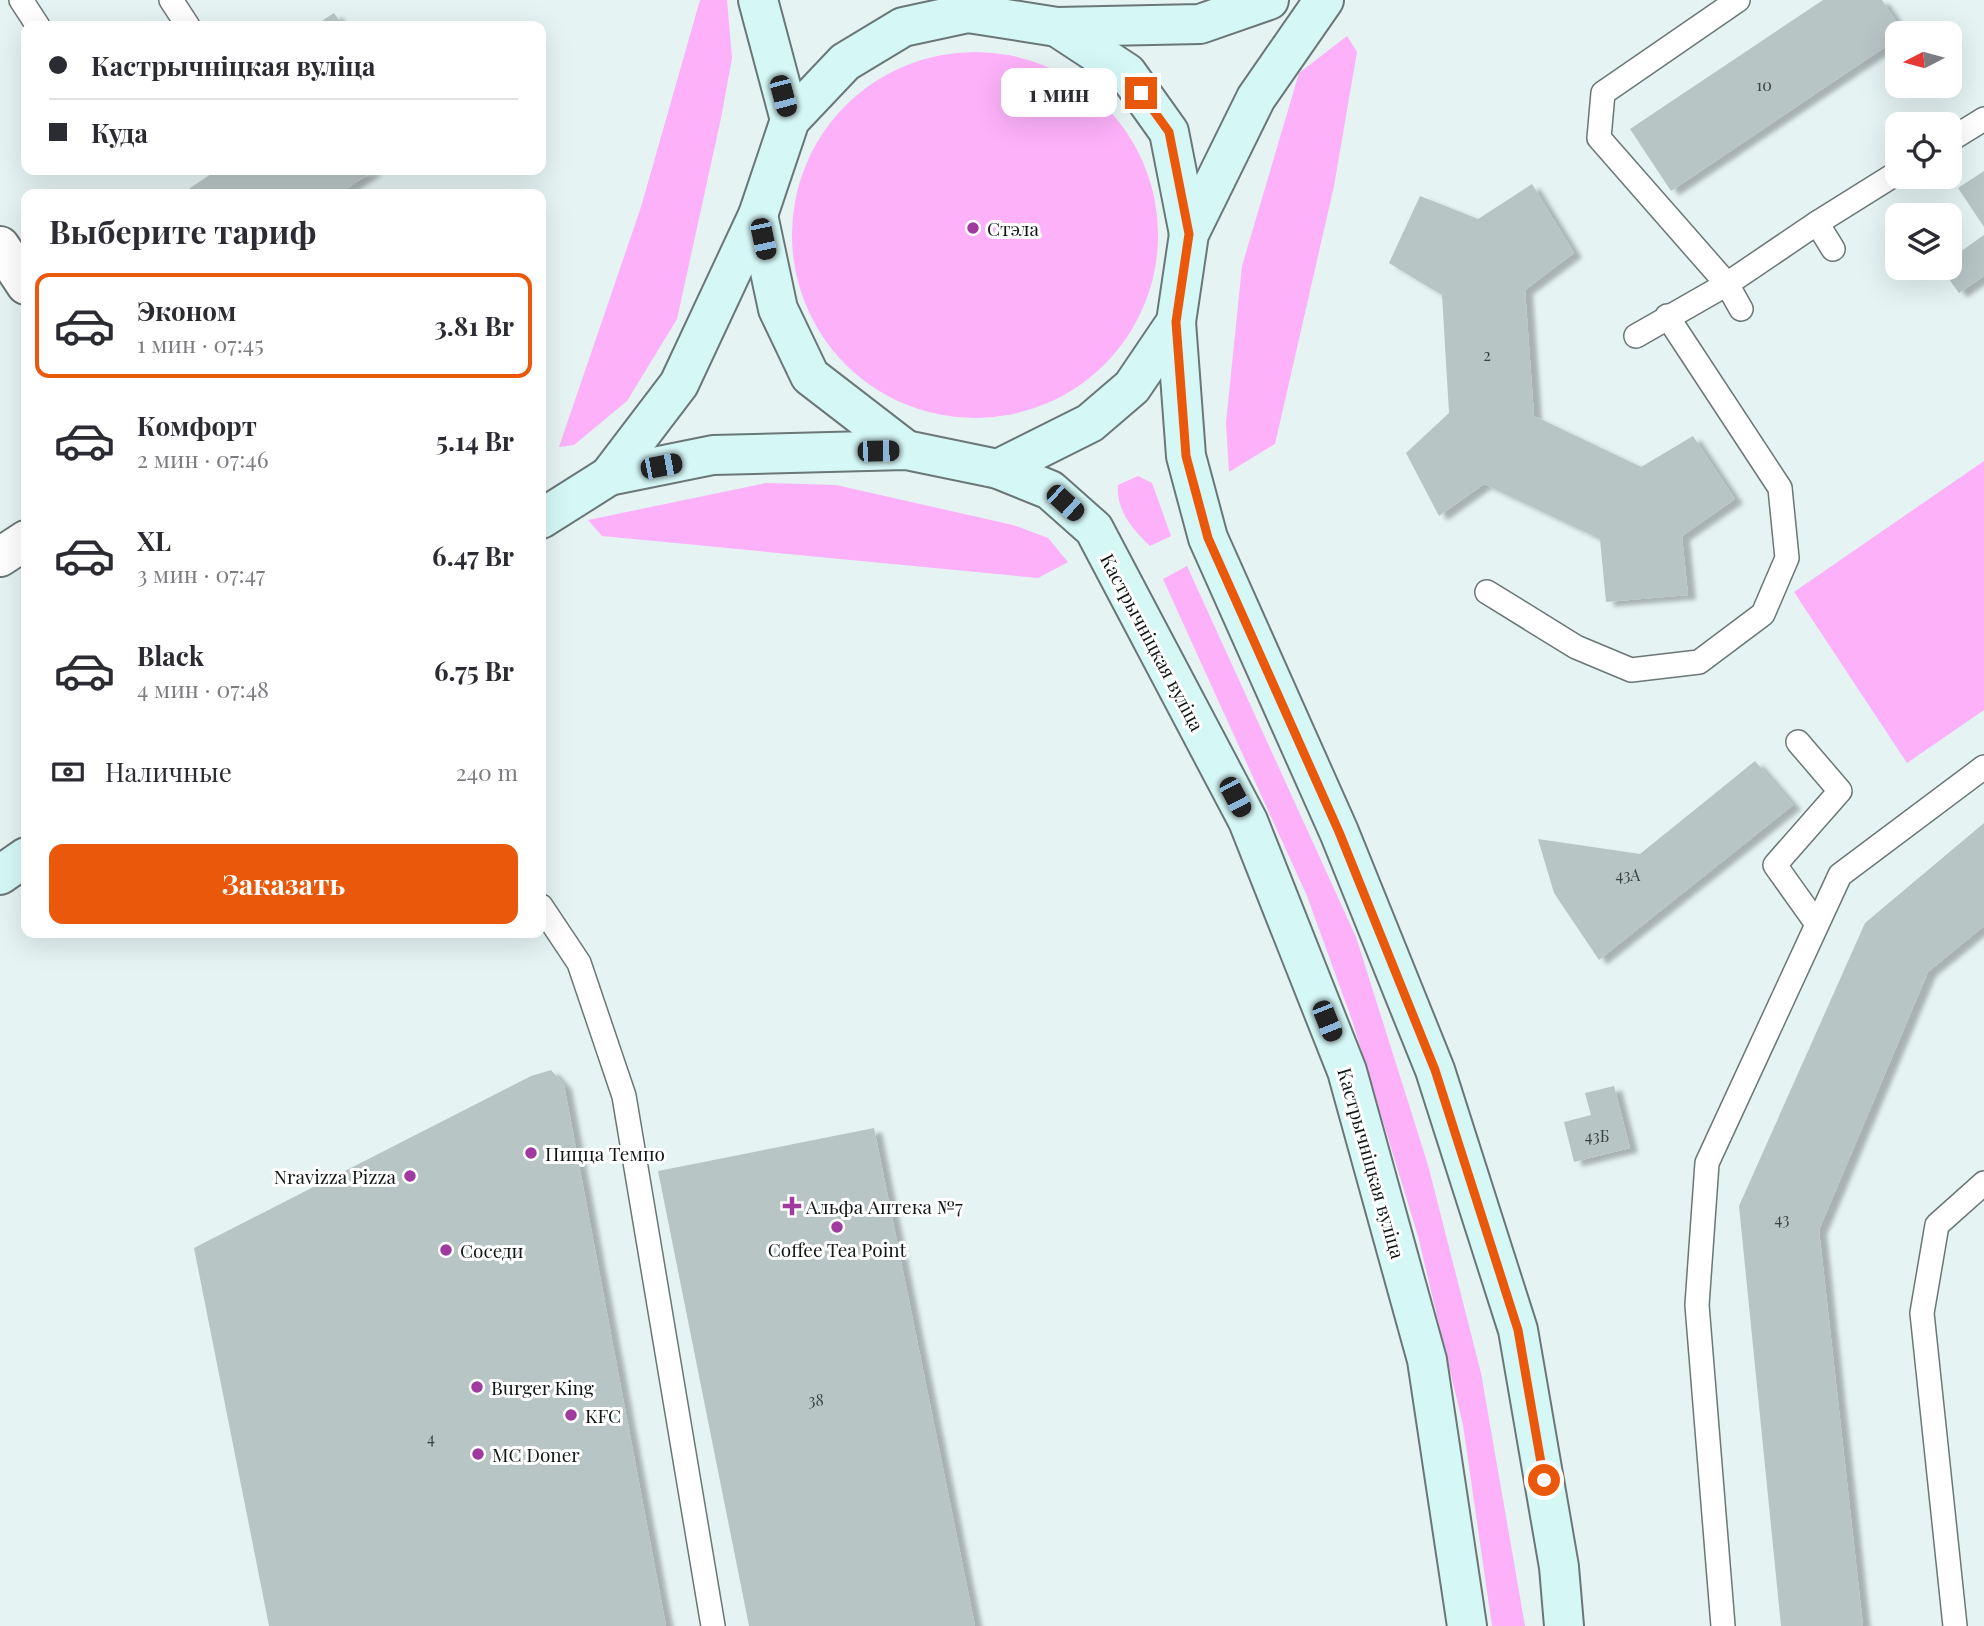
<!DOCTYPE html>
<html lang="ru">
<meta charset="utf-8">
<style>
body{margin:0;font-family:"Playfair Display",serif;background:#f2f2f3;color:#2b2b33;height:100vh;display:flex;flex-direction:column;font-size:26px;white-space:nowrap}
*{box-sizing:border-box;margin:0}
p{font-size:23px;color:#7c7c81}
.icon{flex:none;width:38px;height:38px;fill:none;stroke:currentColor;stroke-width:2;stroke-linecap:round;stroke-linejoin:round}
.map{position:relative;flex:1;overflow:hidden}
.panel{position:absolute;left:21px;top:189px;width:525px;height:749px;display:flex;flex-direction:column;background:#fff;border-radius:14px;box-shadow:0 7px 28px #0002}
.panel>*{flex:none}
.guide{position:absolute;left:21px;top:21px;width:525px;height:154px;border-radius:14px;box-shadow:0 7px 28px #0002;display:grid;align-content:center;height:154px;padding:0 28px;background:#fff}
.needle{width:46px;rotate:264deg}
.tools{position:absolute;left:1885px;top:21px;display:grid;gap:14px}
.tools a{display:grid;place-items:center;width:77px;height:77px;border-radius:14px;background:#fff;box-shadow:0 7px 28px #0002;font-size:35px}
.end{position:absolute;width:32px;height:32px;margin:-16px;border:9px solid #ea580c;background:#fff;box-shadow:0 0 0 4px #fff}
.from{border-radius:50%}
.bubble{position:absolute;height:49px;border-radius:14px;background:#fff;box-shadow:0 7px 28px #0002;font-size:23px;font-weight:700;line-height:49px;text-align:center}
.car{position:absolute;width:21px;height:42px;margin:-21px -10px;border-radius:9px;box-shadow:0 0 5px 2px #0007;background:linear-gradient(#222 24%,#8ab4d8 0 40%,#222 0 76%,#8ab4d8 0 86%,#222 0)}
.guide b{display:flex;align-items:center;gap:24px;height:66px;font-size:26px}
.guide b+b{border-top:2px solid #e1e1e2}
.guide i{width:18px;height:18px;background:#2b2b33}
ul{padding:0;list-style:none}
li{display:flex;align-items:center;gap:21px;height:105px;margin:0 14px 10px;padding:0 14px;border:4px solid transparent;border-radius:14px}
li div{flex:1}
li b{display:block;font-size:26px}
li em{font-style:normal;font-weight:700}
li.active{border-color:#ea580c}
li>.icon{width:63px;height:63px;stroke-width:1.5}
h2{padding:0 28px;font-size:32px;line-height:84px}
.pay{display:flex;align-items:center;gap:18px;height:77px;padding:0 28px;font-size:26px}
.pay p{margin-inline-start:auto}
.primary-button{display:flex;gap:14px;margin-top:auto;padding:14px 28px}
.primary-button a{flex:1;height:80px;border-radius:14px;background:#ea580c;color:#fff;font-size:28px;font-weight:700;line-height:80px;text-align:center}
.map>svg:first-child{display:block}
</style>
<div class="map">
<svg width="1984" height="1626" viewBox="0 0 1984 1626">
<defs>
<filter id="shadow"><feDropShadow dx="8" dy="4.5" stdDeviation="2" flood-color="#0004"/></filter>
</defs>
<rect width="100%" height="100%" fill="#e5f3f3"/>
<g fill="#fcb1f9">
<path d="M700,0H727L732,58L721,118L677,319L627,401L574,445L559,447L641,207Z"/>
<path d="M1347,36L1357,52L1334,186L1275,444L1229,472L1226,423L1242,266L1299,73Z"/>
<circle cx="975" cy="235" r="183"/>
<path d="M1984,461V710L1907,763L1794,592Z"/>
<path d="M1138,476L1152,483L1171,536L1150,546C1132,529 1116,510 1118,485Z"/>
<path d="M766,483L836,485L1013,525L1048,538L1068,562L1038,578L602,536L588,520Z"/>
<path d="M1187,566L1356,937L1428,1165L1481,1373L1525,1626H1492L1463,1425L1418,1236L1352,1020L1307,896L1163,579Z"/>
</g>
<g fill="#b8c5c5" filter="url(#shadow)">
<path d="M1823,0H1882L1904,33H1897V39L1671,191L1630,129Z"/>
<path d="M334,13L343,26H314Z"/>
<path d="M217,170H375L338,194H181Z"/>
<path d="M1984,171V227L1958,188Z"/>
<path d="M1532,184L1574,253L1525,290L1534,416L1641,467L1693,436L1735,499L1682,536L1688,595L1606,602L1600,539L1484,484L1439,516L1406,453L1449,413L1442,295L1389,263L1420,196L1478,219Z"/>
<path d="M1984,235V276L1959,293L1941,268H1950V259Z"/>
<path d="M1755,761L1793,805L1599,960L1554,893L1538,839L1640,854Z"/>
<path d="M1984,823V926L1928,972L1819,1230L1863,1626H1781L1739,1206L1865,923Z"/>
<path d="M551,1070L564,1085L666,1626H269L194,1248L531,1076Z"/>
<path d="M1614,1086L1630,1148L1574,1162L1564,1122L1591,1115L1585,1093Z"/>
<path d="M874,1128L975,1626H749L658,1171Z"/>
</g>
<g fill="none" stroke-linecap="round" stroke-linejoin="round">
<defs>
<g id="lane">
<path d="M21,0L38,26"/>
<path d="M171,0L188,26"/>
<path d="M1738,0L1603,93L1599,138L1727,284L1741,309"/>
<path d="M1950,140L1984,119"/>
<path d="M1817,223L1833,249"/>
<path d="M1636,336L1727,284L1817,223L1897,173"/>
<path d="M1487,592L1576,647L1631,670L1699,662L1763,614L1787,558L1780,488L1667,316"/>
<path d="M1798,742L1840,791L1775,865L1817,924"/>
<path d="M541,906L579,963L624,1096L713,1626"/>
<path d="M1723,1626L1697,1305L1707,1163L1840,875L1984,767"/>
<path d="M1955,1626L1922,1313L1937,1225L1984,1183"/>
</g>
<g id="street">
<path d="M0,246L26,285"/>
<path d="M0,557L26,540"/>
</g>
<g id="secondary">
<path d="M758,0L790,120"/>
<path d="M1057,27L1127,73L1169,132L1189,234"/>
<path d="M758,215L778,309L810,376L906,450"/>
<path d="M1176,322L1186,456L1208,538L1339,832L1435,1070L1518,1330L1559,1567L1564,1626"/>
<path d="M998,469L1090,423L1132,387L1176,322L1189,234L1256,98L1324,0"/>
<path d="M609,476L679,384L758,215L790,120L845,62L903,27L968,13L1057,27L1200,24L1269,0"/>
<path d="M541,519L609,476L713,455L906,450L998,469L1050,490L1094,529L1248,821L1347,1071L1427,1360L1467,1626"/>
<path d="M0,875L26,857"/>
</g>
</defs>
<use href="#lane" stroke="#6a7776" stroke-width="26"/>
<use href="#street" stroke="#6a7776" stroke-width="42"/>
<use href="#secondary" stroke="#6a7776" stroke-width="42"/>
<use href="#lane" stroke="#fff" stroke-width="23"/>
<use href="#street" stroke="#fff" stroke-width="38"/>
<use href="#secondary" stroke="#d5f8f7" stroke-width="38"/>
</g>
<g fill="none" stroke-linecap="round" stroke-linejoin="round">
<path stroke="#ea580c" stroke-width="9" d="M1141,93L1169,132L1189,234L1176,322L1186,456L1208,538L1339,832L1435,1070L1518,1330L1544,1480"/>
</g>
<g fill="#a03a9f" stroke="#fff" stroke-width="2.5">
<circle cx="973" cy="228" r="7"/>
<circle cx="531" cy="1153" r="7"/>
<circle cx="410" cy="1176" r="7"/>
<path d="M788.5 1195.5h7v7h7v7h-7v7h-7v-7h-7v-7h7z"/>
<circle cx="837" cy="1227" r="7"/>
<circle cx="446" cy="1250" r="7"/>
<circle cx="477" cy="1387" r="7"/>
<circle cx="571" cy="1415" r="7"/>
<circle cx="478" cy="1454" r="7"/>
</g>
<g text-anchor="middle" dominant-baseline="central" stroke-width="6" stroke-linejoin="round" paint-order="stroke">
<g font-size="16" fill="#3b4242">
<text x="1764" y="84">10</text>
<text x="1487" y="354">2</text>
<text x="1628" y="874">43А</text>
<text x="1597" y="1135">43Б</text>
<text x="1782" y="1218">43</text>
<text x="816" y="1399">38</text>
<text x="431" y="1437">4</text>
</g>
<g font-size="19" fill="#111616" stroke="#fff" text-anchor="start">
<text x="987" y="228">Стэла</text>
<text x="545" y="1153">Пицца Темпо</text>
<text x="396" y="1176" text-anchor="end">Nravizza Pizza</text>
<text x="806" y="1206">Альфа Аптека №7</text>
<text x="837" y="1249" text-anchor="middle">Coffee Tea Point</text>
<text x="460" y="1250">Соседи</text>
<text x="491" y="1387">Burger King</text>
<text x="585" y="1415">KFC</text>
<text x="492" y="1454">MC Doner</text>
</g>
<g font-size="19" fill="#111616" stroke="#fff">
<text transform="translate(1153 642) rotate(62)">Кастрычніцкая вуліца</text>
<text transform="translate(1372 1163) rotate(74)">Кастрычніцкая вуліца</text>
</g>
</g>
</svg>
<div class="tools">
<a><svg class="needle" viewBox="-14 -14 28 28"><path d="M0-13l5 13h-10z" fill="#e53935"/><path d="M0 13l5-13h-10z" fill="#7c7c81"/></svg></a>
<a><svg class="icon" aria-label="locate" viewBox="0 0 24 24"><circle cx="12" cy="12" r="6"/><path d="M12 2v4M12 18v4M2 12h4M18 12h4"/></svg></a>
<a><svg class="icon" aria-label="layers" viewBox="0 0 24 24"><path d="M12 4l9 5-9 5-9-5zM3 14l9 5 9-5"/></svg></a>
</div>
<i class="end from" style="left:1544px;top:1480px"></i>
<i class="end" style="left:1141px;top:93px"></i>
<div class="bubble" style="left:1001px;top:68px;width:116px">1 мин</div>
<i class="car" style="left:783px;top:96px;rotate:165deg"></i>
<i class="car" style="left:763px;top:239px;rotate:168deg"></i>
<i class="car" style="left:878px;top:451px;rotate:89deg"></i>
<i class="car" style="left:661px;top:466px;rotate:79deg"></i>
<i class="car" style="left:1065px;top:503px;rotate:132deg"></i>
<i class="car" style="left:1235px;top:797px;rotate:152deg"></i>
<i class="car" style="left:1327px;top:1021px;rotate:158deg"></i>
<div class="guide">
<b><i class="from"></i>Кастрычніцкая вуліца</b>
<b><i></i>Куда</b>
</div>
<section class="panel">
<h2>Выберите тариф</h2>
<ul>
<li class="active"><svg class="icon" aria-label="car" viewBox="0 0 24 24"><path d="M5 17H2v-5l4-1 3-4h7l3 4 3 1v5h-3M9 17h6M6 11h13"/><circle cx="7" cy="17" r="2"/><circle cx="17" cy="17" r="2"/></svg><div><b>Эконом</b><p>1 мин · 07:45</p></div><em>3.81 Br</em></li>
<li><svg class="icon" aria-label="car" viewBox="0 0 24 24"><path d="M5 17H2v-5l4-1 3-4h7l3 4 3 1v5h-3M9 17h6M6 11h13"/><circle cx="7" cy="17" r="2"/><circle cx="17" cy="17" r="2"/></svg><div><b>Комфорт</b><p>2 мин · 07:46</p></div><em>5.14 Br</em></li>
<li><svg class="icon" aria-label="car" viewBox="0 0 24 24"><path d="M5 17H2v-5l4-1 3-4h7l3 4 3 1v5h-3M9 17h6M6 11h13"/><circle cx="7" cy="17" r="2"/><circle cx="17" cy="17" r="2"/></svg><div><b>XL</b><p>3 мин · 07:47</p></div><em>6.47 Br</em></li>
<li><svg class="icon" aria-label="car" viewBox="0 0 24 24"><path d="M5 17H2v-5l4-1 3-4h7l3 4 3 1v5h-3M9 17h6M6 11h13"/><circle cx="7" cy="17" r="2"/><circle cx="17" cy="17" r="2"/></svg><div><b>Black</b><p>4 мин · 07:48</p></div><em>6.75 Br</em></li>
</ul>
<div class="pay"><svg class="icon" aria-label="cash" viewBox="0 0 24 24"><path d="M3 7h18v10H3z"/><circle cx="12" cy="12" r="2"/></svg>Наличные<p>240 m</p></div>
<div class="primary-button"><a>Заказать</a></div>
</section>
</div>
